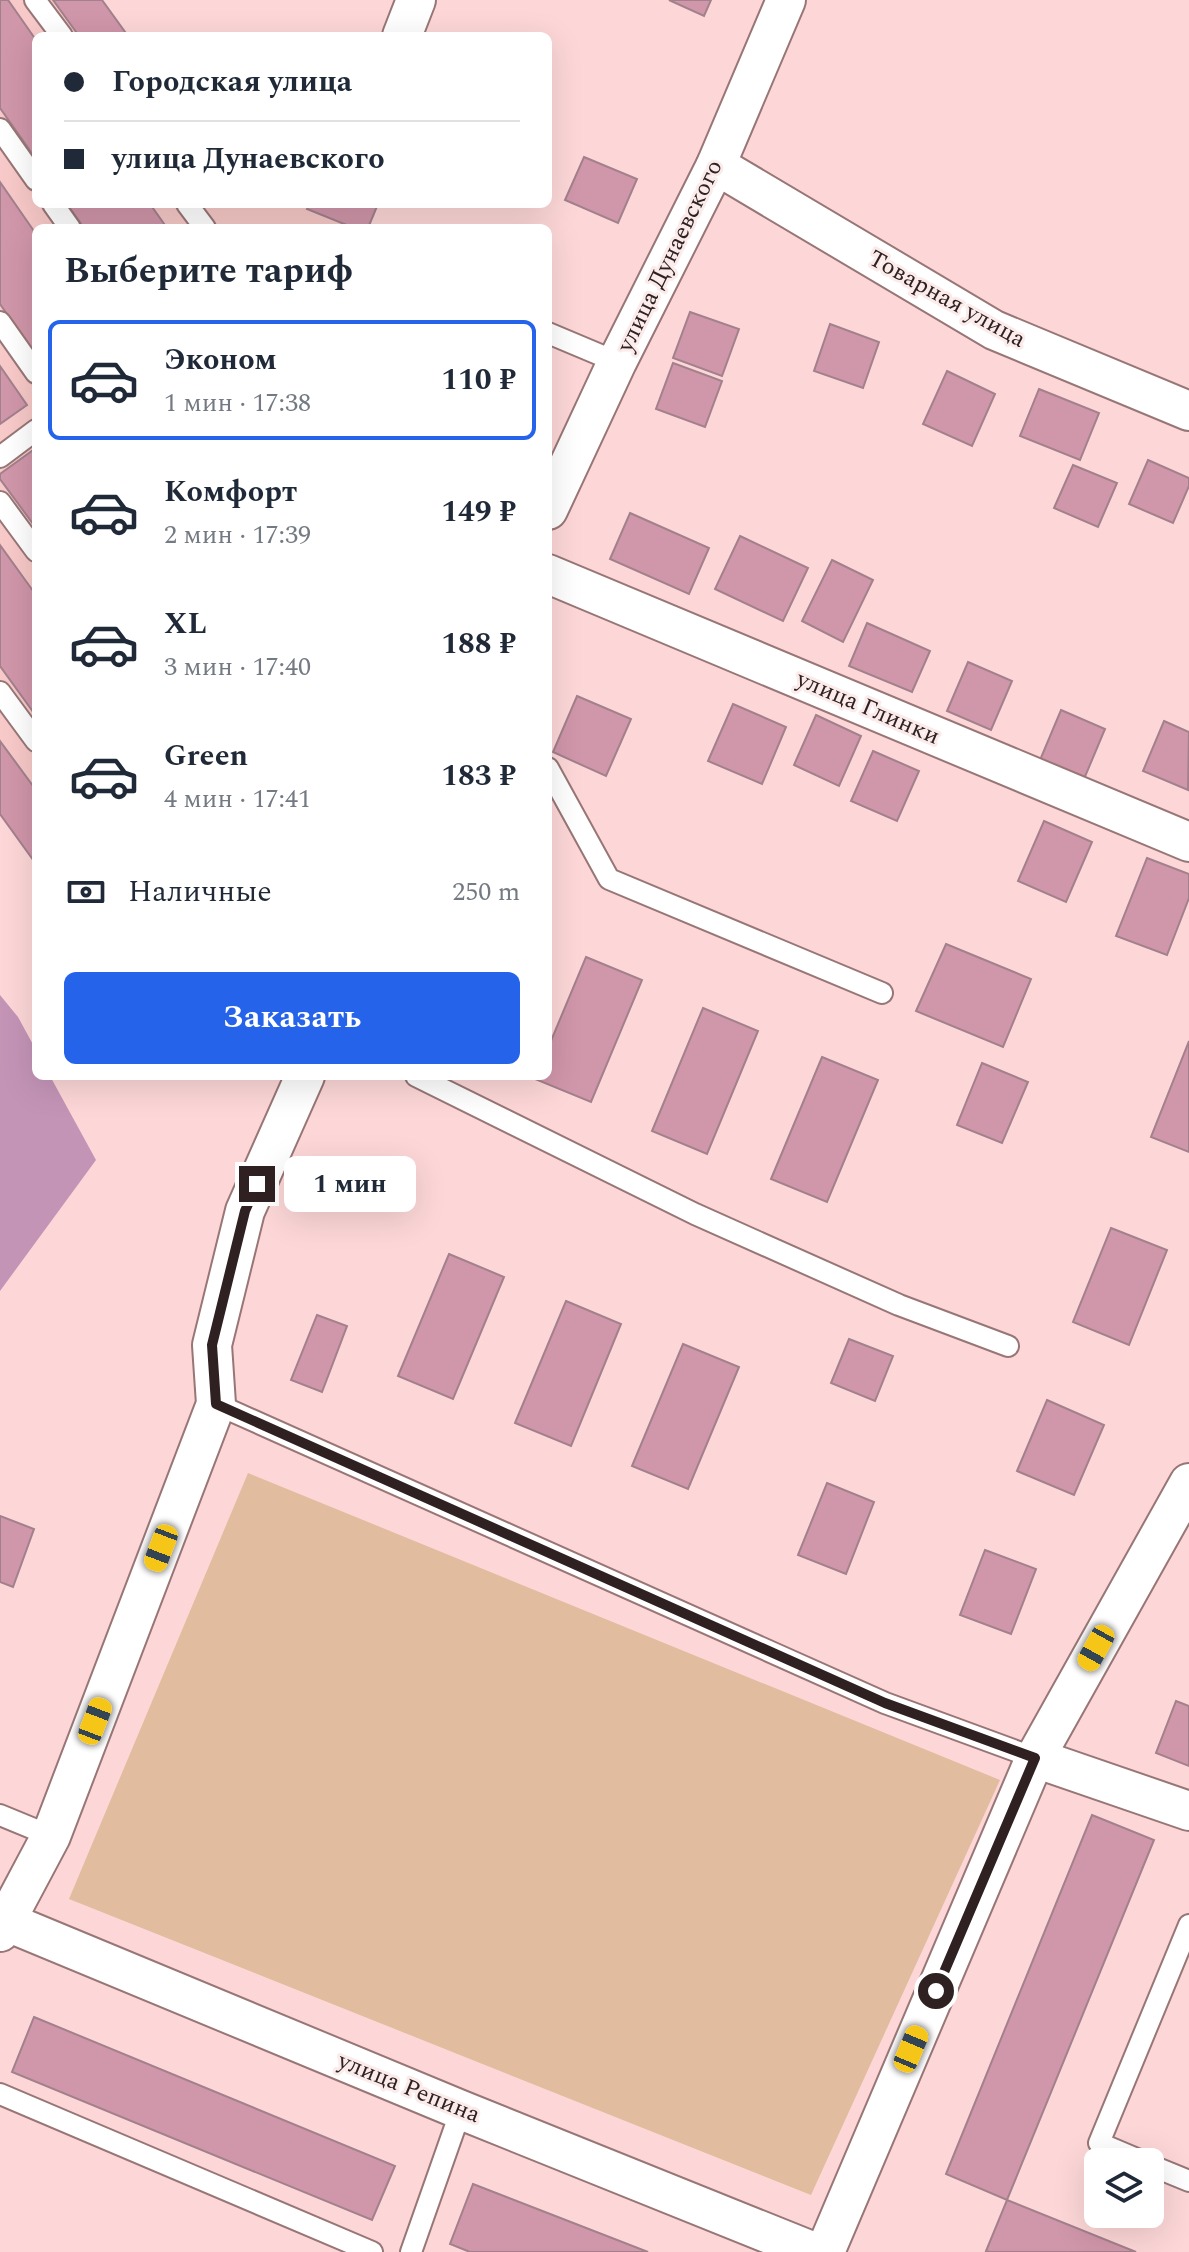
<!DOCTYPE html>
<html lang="ru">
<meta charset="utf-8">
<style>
body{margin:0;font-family:Spectral,serif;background:#f2f2f3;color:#1f2937;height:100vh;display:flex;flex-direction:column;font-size:30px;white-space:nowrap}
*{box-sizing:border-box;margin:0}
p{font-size:26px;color:#747a83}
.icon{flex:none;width:44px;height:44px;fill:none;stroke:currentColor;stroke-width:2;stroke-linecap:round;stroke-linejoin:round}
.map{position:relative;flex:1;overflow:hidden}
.details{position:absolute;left:32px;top:224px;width:520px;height:856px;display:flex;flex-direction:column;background:#fff;border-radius:12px;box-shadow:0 8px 32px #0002}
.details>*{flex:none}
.top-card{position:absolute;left:32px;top:32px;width:520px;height:176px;border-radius:12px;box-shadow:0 8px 32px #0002;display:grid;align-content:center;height:176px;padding:0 32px;background:#fff}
.fabs{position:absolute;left:1084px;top:2148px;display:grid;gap:16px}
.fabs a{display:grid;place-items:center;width:80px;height:80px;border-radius:12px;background:#fff;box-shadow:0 8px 32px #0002;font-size:40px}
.end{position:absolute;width:36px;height:36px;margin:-18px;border:10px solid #2f2121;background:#fff;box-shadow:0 0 0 4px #fff}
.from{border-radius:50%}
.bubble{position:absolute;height:56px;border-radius:12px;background:#fff;box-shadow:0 8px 32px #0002;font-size:26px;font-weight:700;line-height:56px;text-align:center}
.car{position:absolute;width:24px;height:48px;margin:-24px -12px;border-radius:10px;box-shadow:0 0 6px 2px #0007;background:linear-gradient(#f5c518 24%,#345 0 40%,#f5c518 0 76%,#345 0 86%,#f5c518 0)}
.top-card b{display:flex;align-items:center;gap:28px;height:76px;font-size:30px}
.top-card b+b{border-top:2px solid #e0e1e3}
.top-card i{width:20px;height:20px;background:#1f2937}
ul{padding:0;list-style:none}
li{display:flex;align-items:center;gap:24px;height:120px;margin:0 16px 12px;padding:0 16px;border:4px solid transparent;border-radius:12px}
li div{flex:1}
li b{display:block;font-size:30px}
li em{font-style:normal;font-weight:700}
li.current{border-color:#2563eb}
li>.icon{width:72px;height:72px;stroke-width:1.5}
h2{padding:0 32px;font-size:36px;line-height:96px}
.pay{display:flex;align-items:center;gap:20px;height:88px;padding:0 32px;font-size:30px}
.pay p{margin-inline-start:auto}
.cta{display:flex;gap:16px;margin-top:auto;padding:16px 32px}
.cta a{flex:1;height:92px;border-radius:12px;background:#2563eb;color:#fff;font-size:32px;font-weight:700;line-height:92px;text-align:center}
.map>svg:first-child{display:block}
</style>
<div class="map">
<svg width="1189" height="2252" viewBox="0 0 1189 2252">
<rect width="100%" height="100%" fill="#fdd7d7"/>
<path fill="#f7c9c8" d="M0,0H102L128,36H36V204H378L368,228H36V864L0,814Z"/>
<path fill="#e1bc9e" d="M248,1473L1000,1780L811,2195L69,1899Z"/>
<path fill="#c494b7" d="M0,995L18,1017L36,1050V1076H50L96,1160L0,1291Z"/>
<g fill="#d096a9" stroke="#a2818c" stroke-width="2">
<path d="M0,0H8L36,40V159L0,108Z"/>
<path d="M53,0H102L128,36H79Z"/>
<path d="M669,0H711L704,16Z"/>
<path d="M584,157L637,179L618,223L565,200Z"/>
<path d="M0,182L36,234V356L0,304Z"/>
<path d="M67,204H150L167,228H84Z"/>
<path d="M310,204H378L368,228H354L307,209Z"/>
<path d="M690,312L739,329L722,376L673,358Z"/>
<path d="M830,324L879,342L863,388L814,371Z"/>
<path d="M673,363L722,381L705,427L656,409Z"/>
<path d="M0,366L27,405L0,424Z"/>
<path d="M947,371L995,394L972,446L923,424Z"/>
<path d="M1039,389L1099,413L1080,460L1020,436Z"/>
<path d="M36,448V528L0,479V474Z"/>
<path d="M1148,460L1189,478V486L1173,523L1129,504Z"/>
<path d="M1073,465L1117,483L1098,527L1054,508Z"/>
<path d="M630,513L709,548L689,594L610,559Z"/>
<path d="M740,536L808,568L783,621L715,589Z"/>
<path d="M0,545L36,595V716L0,666Z"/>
<path d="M832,560L873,580L843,642L802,621Z"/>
<path d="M867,623L930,651L912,692L849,666Z"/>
<path d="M968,662L1012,681L991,730L947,711Z"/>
<path d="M577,696L631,719L606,776L553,752Z"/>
<path d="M733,704L786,727L762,784L708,761Z"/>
<path d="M1061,710L1105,729L1084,779L1040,760Z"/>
<path d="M816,715L861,736L839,786L794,765Z"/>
<path d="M1164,721L1189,732L1188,790L1143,771Z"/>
<path d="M0,741L36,790V864L0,814Z"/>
<path d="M873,751L919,771L897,821L851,801Z"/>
<path d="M1044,821L1092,842L1066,902L1018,881Z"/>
<path d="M1147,858L1189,874V898L1167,955L1116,936Z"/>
<path d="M946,944L1031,979L1003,1047L916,1011Z"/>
<path d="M586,957L642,980L591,1102L535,1079L536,1076H548V1048Z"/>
<path d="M703,1008L758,1031L707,1154L652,1131Z"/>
<path d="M1189,1041V1152L1151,1137Z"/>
<path d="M822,1057L878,1080L827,1202L771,1179Z"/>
<path d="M982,1063L1028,1082L1002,1143L957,1125Z"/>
<path d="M1111,1228L1167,1250L1129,1345L1073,1322Z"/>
<path d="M449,1254L504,1277L453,1399L398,1376Z"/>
<path d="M566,1301L621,1324L571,1446L515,1423Z"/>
<path d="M317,1315L347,1326L322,1392L291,1380Z"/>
<path d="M849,1339L893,1356L875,1401L831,1383Z"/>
<path d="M683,1344L739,1367L688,1489L632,1466Z"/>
<path d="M1047,1400L1104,1425L1074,1495L1017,1471Z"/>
<path d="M827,1483L874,1502L846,1574L798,1555Z"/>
<path d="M0,1516L34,1529L13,1587L0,1582Z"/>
<path d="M985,1550L1036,1569L1011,1634L960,1615Z"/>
<path d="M1176,1701L1189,1706V1766L1156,1753Z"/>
<path d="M1092,1815L1154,1840L1007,2200L946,2174Z"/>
<path d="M34,2017L395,2166L372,2220L12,2072Z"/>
<path d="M473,2184L648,2252H470L450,2244Z"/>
<path d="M1007,2200L1136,2252H990L986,2251Z"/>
</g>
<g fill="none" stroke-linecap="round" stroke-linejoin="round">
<defs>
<g id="lane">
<path d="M35,0L62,36"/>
<path d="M0,129L36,180"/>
<path d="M53,204L70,228"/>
<path d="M187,204L205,228"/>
<path d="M0,322L36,373"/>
<path d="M548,333L617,362"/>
<path d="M0,457L36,430"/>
<path d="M0,502L36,551"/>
<path d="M0,692L36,741"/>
<path d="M548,768L609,879L882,993"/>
<path d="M416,1076L695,1214L899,1305L1008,1346"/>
<path d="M216,1404L885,1703L1035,1758"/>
<path d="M0,1815L51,1836"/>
<path d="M0,2094L372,2252"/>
<path d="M1144,2162L1099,2143L1189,1925"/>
<path d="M1150,2165L1189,2181"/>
<path d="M411,2252L461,2110"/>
</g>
<g id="street">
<path d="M402,36L416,0"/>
<path d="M716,165L994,330L1189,411"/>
<path d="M548,510L617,362L716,165L786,0"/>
<path d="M548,574L1189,842"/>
<path d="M1035,1758L1189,1811"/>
<path d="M5,1921L461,2110L814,2252"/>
<path d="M0,1932L51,1836L216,1404L212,1345L245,1211L305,1076"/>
<path d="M825,2252L1035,1758L1189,1483"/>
</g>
</defs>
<use href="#lane" stroke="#987676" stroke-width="24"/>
<use href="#street" stroke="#987676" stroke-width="42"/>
<use href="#lane" stroke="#fff" stroke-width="20"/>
<use href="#street" stroke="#fff" stroke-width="38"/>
</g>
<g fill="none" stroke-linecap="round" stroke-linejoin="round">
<path stroke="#2f2121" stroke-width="10" d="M257,1184L245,1211L212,1345L216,1404L885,1703L1035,1758L936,1991"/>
</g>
<g text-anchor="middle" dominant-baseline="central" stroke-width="6" stroke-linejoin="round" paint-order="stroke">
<g font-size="24" fill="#2f2121" stroke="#fbebeb">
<text transform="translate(670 256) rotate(-64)">улица Дунаевского</text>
<text transform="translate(947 299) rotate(29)">Товарная улица</text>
<text transform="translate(868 708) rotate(23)">улица Глинки</text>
<text transform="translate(409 2088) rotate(22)">улица Репина</text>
</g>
</g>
</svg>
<div class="fabs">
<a><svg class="icon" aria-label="layers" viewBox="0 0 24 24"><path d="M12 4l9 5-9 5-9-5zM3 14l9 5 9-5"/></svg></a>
</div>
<i class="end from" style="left:936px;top:1991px"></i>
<i class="end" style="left:257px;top:1184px"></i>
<div class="bubble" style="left:284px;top:1156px;width:132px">1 мин</div>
<i class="car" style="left:161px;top:1548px;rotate:201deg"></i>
<i class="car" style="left:1096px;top:1648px;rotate:209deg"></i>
<i class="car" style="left:95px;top:1721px;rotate:21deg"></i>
<i class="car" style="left:911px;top:2049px;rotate:23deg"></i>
<div class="top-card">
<b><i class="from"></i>Городская улица</b>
<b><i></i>улица Дунаевского</b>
</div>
<section class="details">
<h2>Выберите тариф</h2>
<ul>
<li class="current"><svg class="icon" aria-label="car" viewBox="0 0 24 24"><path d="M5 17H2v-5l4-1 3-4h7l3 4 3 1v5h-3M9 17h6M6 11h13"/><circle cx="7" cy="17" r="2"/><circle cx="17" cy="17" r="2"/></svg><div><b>Эконом</b><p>1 мин · 17:38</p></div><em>110 ₽</em></li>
<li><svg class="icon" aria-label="car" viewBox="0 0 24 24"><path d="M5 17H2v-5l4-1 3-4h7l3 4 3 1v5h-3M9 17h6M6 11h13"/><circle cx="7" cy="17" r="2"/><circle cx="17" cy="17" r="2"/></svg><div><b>Комфорт</b><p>2 мин · 17:39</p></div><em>149 ₽</em></li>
<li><svg class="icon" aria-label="car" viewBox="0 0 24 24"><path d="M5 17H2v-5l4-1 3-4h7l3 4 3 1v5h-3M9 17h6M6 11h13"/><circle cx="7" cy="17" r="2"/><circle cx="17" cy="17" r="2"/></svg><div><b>XL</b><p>3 мин · 17:40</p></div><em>188 ₽</em></li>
<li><svg class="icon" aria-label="car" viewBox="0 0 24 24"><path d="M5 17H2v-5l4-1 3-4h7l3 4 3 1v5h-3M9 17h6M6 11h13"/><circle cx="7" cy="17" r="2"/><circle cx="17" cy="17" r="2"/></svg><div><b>Green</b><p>4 мин · 17:41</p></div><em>183 ₽</em></li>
</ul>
<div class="pay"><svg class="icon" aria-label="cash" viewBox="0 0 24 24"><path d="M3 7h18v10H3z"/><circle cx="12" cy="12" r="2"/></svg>Наличные<p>250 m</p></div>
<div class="cta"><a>Заказать</a></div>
</section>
</div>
